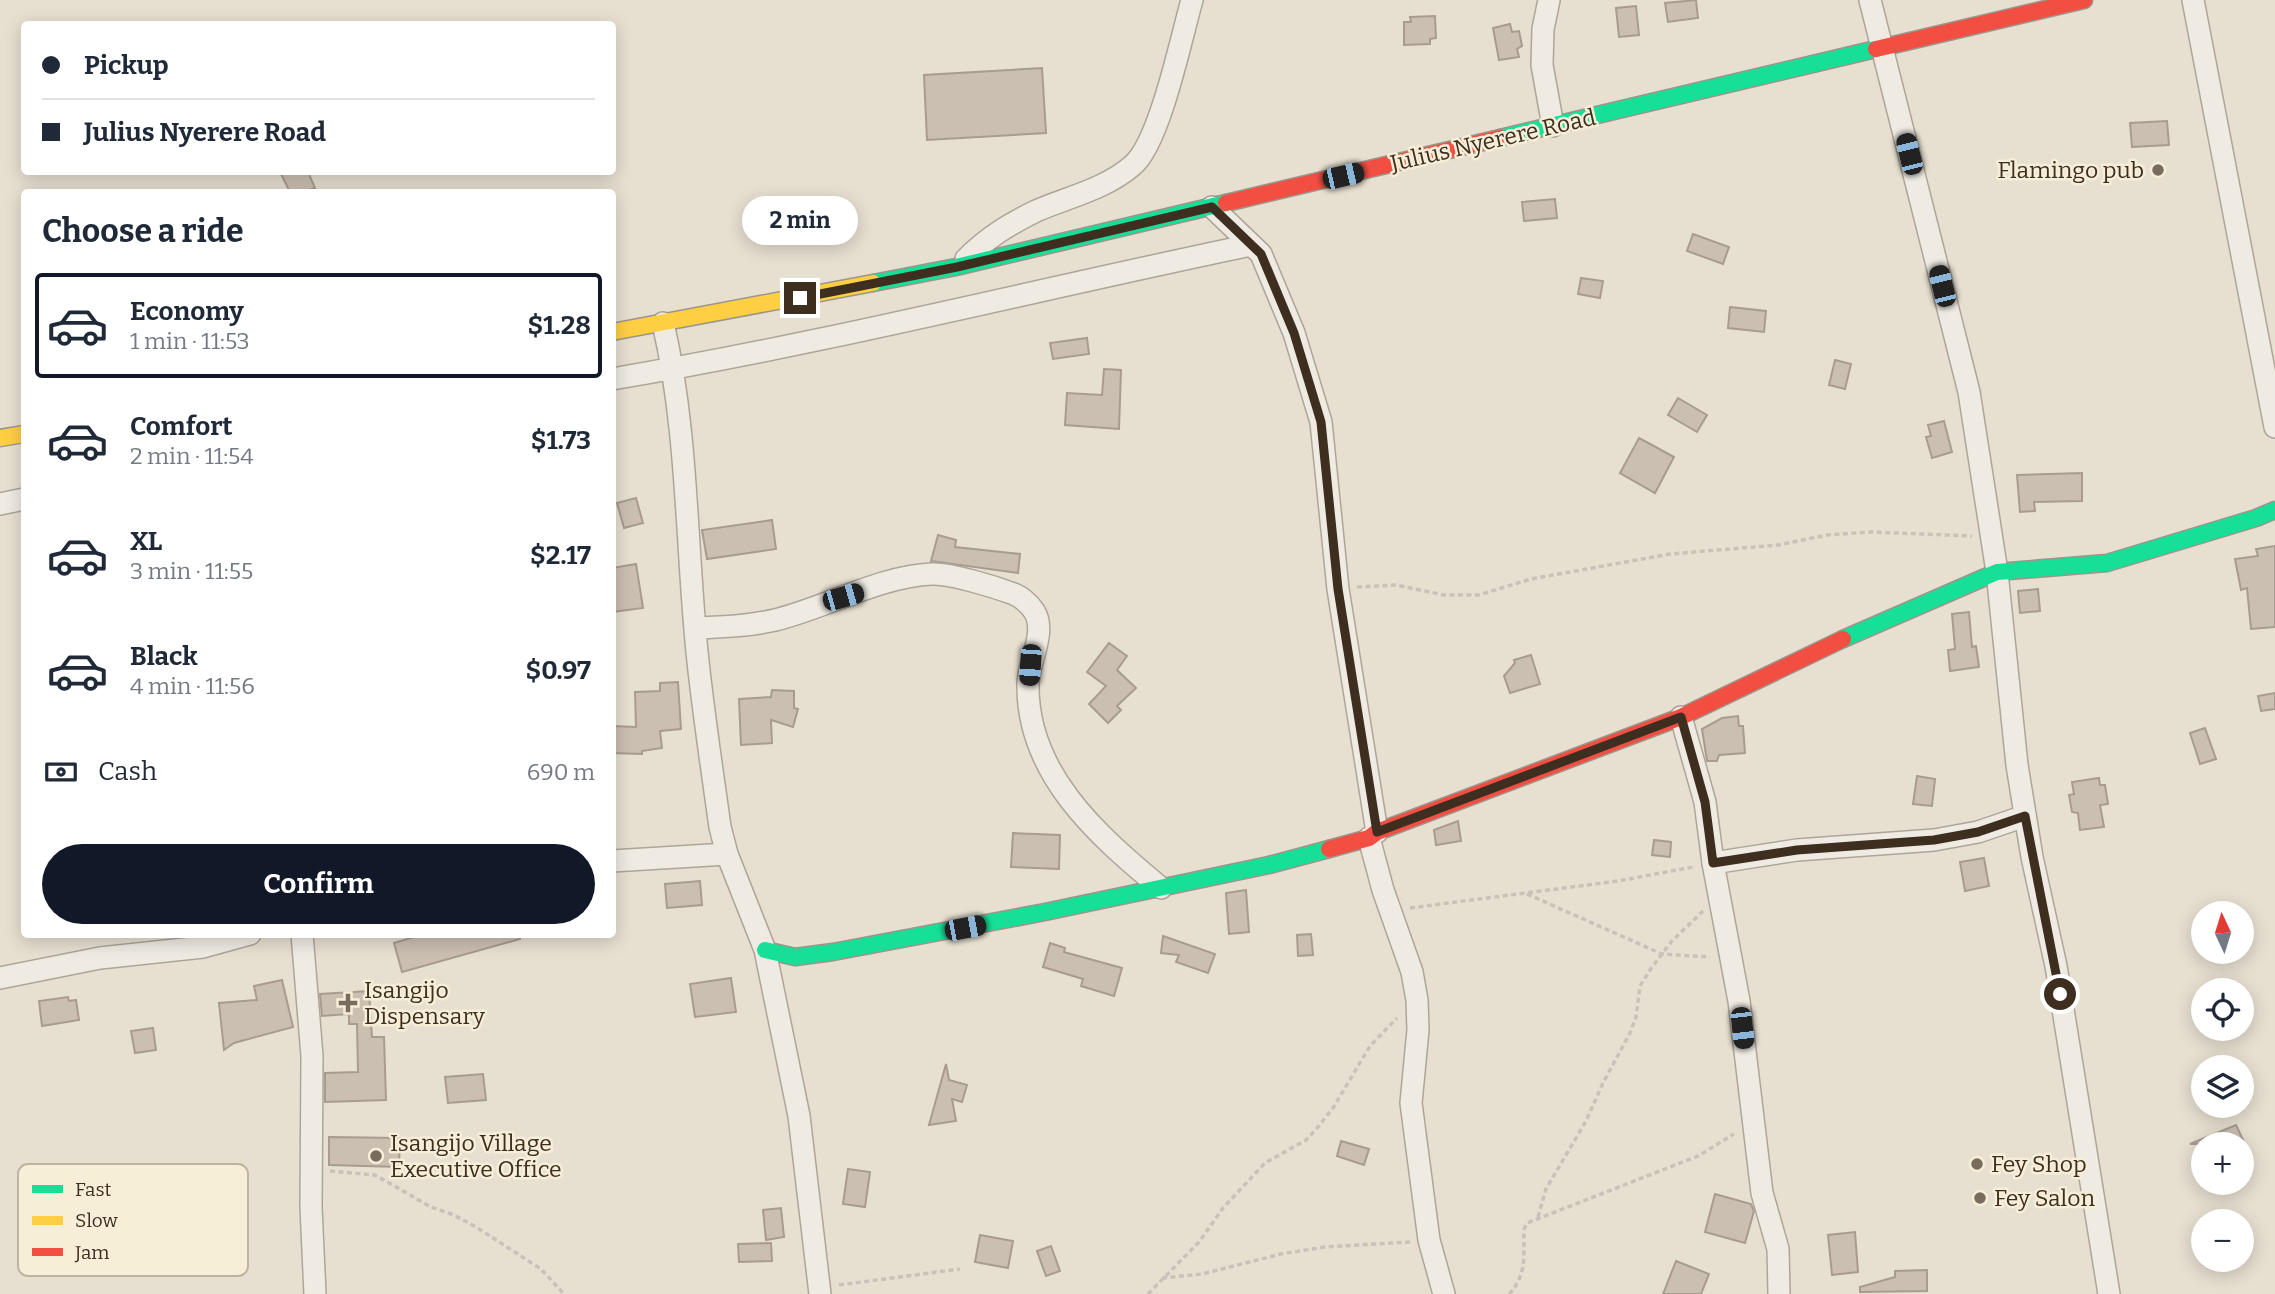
<!DOCTYPE html>
<meta charset="utf-8">
<style>
body{margin:0;font-family:Bitter,serif;background:#f2f2f3;color:#1f2937;height:100vh;display:flex;flex-direction:column;font-size:26px;white-space:nowrap}
*{box-sizing:border-box;margin:0}
p{font-size:23px;color:#747a83}
.icon{flex:none;width:38px;height:38px;fill:none;stroke:currentColor;stroke-width:2;stroke-linecap:round;stroke-linejoin:round}
.map{position:relative;flex:1;overflow:hidden}
.side{position:absolute;left:21px;top:189px;width:595px;height:749px;display:flex;flex-direction:column;background:#fff;border-radius:7px;box-shadow:0 4px 18px #0003}
.side>*{flex:none}
.banner{position:absolute;left:21px;top:21px;width:595px;height:154px;border-radius:7px;box-shadow:0 4px 18px #0003;display:grid;align-content:center;height:154px;padding:0 21px;background:#fff}
.needle{width:46px;rotate:356deg}
.controls{position:absolute;left:2191px;top:901px;display:grid;gap:14px}
.controls a{display:grid;place-items:center;width:63px;height:63px;border-radius:50%;background:#fff;box-shadow:0 4px 18px #0003;font-size:35px}
.end{position:absolute;width:32px;height:32px;margin:-16px;border:9px solid #3d2e20;background:#fff;box-shadow:0 0 0 4px #fff}
.from{border-radius:50%}
.bubble{position:absolute;height:49px;border-radius:24px;background:#fff;box-shadow:0 4px 18px #0003;font-size:23px;font-weight:700;line-height:49px;text-align:center}
.car{position:absolute;width:21px;height:42px;margin:-21px -10px;border-radius:9px;box-shadow:0 0 5px 2px #0007;background:linear-gradient(#222 24%,#8ab4d8 0 40%,#222 0 76%,#8ab4d8 0 86%,#222 0)}
.banner b{display:flex;align-items:center;gap:24px;height:66px;font-size:26px}
.banner b+b{border-top:2px solid #e0e1e3}
.banner i{width:18px;height:18px;background:#1f2937}
ul{padding:0;list-style:none}
li{display:flex;align-items:center;gap:21px;height:105px;margin:0 14px 10px;padding:0 7px;border:4px solid transparent;border-radius:7px}
li div{flex:1}
li b{display:block;font-size:26px}
li em{font-style:normal;font-weight:700}
li.active{border-color:#111827}
li>.icon{width:63px;height:63px;stroke-width:1.5}
h2{padding:0 21px;font-size:32px;line-height:84px}
.pay{display:flex;align-items:center;gap:18px;height:77px;padding:0 21px;font-size:26px}
.pay p{margin-inline-start:auto}
.primary-button{display:flex;gap:14px;margin-top:auto;padding:14px 21px}
.primary-button a{flex:1;height:80px;border-radius:42px;background:#111827;color:#fff;font-size:28px;font-weight:700;line-height:80px;text-align:center}
.map>svg:first-child{display:block}
</style>
<div class="map">
<svg width="2275" height="1294" viewBox="0 0 2275 1294">
<rect width="100%" height="100%" fill="#e7e0d1"/>
<g fill="#cbbfb2" stroke="#a89c90" stroke-width="2">
<path d="M1696,0L1698,18L1668,22L1665,3Z"/>
<path d="M1636,6L1639,35L1619,37L1616,8Z"/>
<path d="M1435,16L1436,38L1430,39V44L1404,45V22H1411L1410,17Z"/>
<path d="M1510,24L1512,32L1519,31L1522,46L1517,49L1519,57L1499,60L1493,28Z"/>
<path d="M1042,68L1046,133L927,140L924,75Z"/>
<path d="M2167,121L2169,145L2132,147L2130,123Z"/>
<path d="M280,172H308L315,188L304,192H290Z"/>
<path d="M1555,199L1557,218L1524,221L1522,202Z"/>
<path d="M1693,234L1729,247L1723,264L1687,251Z"/>
<path d="M1581,278L1603,281L1600,298L1578,294Z"/>
<path d="M1730,307L1766,311L1764,332L1728,328Z"/>
<path d="M1087,338L1089,354L1053,359L1050,343Z"/>
<path d="M1835,360L1851,364L1845,389L1829,385Z"/>
<path d="M1104,369L1121,370L1119,429L1065,425L1067,393L1102,395Z"/>
<path d="M1678,398L1707,415L1697,432L1668,415Z"/>
<path d="M1944,421L1952,452L1932,458L1926,437L1931,436L1928,425Z"/>
<path d="M1639,438L1674,457L1655,493L1620,473Z"/>
<path d="M2082,473V501L2034,502L2035,511L2020,512L2017,475Z"/>
<path d="M636,498L643,523L624,528L617,503Z"/>
<path d="M772,520L776,549L707,559L702,530Z"/>
<path d="M938,535L956,540L955,547L1020,554L1018,573L931,561Z"/>
<path d="M2275,546V627L2251,629L2247,588L2241,590L2235,559L2258,556L2256,549Z"/>
<path d="M636,564L643,608L612,612V568Z"/>
<path d="M2038,589L2040,611L2020,613L2018,591Z"/>
<path d="M1969,612L1972,647L1976,646L1979,667L1950,671L1948,650L1955,649L1952,614Z"/>
<path d="M1109,643L1127,656L1117,670L1136,688L1117,706L1121,710L1108,723L1089,704L1106,686L1087,672Z"/>
<path d="M1531,655L1540,684L1510,693L1504,676L1515,663L1514,660Z"/>
<path d="M678,682L681,729L660,731L662,748L642,751V754L612,753V726L636,727L635,692L660,691V683Z"/>
<path d="M772,690L794,691V708L798,709L793,727L771,720L772,743L741,745L739,699L771,697Z"/>
<path d="M2275,693V709L2261,711L2258,696Z"/>
<path d="M1738,716L1739,726H1743L1745,753L1719,755L1717,761H1707L1702,729L1722,718Z"/>
<path d="M2205,728L2216,759L2200,764L2190,733Z"/>
<path d="M1917,776L1935,779L1932,806L1913,804Z"/>
<path d="M2099,778L2100,785H2105L2108,804L2100,805L2104,827L2080,830L2078,813L2072,812L2069,795L2074,794L2072,782Z"/>
<path d="M1458,821L1461,841L1436,845L1434,830Z"/>
<path d="M1013,833L1060,835L1059,869L1011,867Z"/>
<path d="M1654,840L1671,842L1670,857L1652,855Z"/>
<path d="M1984,858L1989,886L1965,891L1960,862Z"/>
<path d="M700,881L702,905L667,908L665,884Z"/>
<path d="M1246,890L1249,932L1229,934L1226,893Z"/>
<path d="M424,934H520V939L402,972L394,943Z"/>
<path d="M1311,934L1313,955L1298,956L1297,935Z"/>
<path d="M1163,936L1215,954L1208,973L1176,962L1179,955L1161,953Z"/>
<path d="M1050,943L1065,948L1064,952L1122,968L1114,996L1081,986L1083,979L1043,967Z"/>
<path d="M731,978L736,1012L695,1017L690,984Z"/>
<path d="M282,980L293,1027L234,1043L224,1050L219,1003L257,1000L254,986Z"/>
<path d="M369,991L372,1037H384L386,1100L325,1102V1073L358,1072L357,1024H349V1014L322,1016L320,994Z"/>
<path d="M68,997L69,1001L76,1000L79,1020L42,1026L39,1001Z"/>
<path d="M153,1028L156,1050L135,1053L131,1031Z"/>
<path d="M946,1064L949,1080L967,1085L962,1102L952,1099L956,1121L929,1125Z"/>
<path d="M483,1074L486,1100L448,1103L445,1077Z"/>
<path d="M2236,1125L2245,1144H2190Z"/>
<path d="M329,1137L400,1138L399,1167L329,1165Z"/>
<path d="M1341,1141L1369,1149L1364,1165L1337,1156Z"/>
<path d="M848,1169L870,1172L865,1207L843,1204Z"/>
<path d="M1715,1194L1751,1204L1754,1211L1745,1243L1705,1232Z"/>
<path d="M781,1208L784,1237L766,1240L763,1210Z"/>
<path d="M1855,1232L1858,1272L1832,1275L1828,1235Z"/>
<path d="M980,1235L1013,1241L1008,1268L975,1262Z"/>
<path d="M771,1243L772,1261L739,1262L738,1244Z"/>
<path d="M1051,1246L1060,1271L1046,1276L1037,1251Z"/>
<path d="M1676,1261L1709,1274L1701,1294H1663Z"/>
<path d="M1927,1270V1291L1860,1292V1287L1895,1277V1271Z"/>
</g>
<g fill="none" stroke-linecap="round" stroke-linejoin="round">
<defs>
<g id="street">
<path d="M1549,0L1543,29L1542,65L1553,126"/>
<path d="M1870,0L1969,392L1997,572L2017,765L2032,857L2056,966L2109,1294"/>
<path d="M2193,0L2275,427"/>
<path d="M1212,207L1261,254L1294,333L1321,422L1338,589L1377,832"/>
<path d="M966,259C988,237 1008,225 1036,211C1068,197 1106,189 1133,165C1160,142 1181,38 1192,0"/>
<path d="M663,323C688,431 686,542 697,652C703,711 712,769 720,827L727,854"/>
<path d="M612,379C827,343 1039,289 1251,245"/>
<path d="M0,504L24,499"/>
<path d="M696,628C722,627 749,626 775,620C825,608 880,576 932,574C950,573 995,587 1014,594C1021,597 1029,604 1034,611C1047,631 1029,661 1028,683C1026,773 1097,835 1161,888"/>
<path d="M1681,717L1705,802L1713,863L1739,1001L1762,1193L1778,1249L1779,1294"/>
<path d="M1369,838L1383,890L1412,972L1417,1000L1418,1030L1411,1103L1429,1240L1444,1294"/>
<path d="M612,861L727,854L765,950L799,1116L820,1294"/>
<path d="M1713,863L1797,850L1934,840L1978,832L2025,816"/>
<path d="M302,934L312,1056L311,1207L315,1294"/>
<path d="M0,978L100,958L203,947L250,934"/>
</g>
<g id="fast">
<path d="M1500,138L1876,49"/>
<path d="M873,283L956,267L1226,203"/>
<path d="M1843,639L1997,572L2107,563L2256,518L2275,510"/>
<path d="M765,950L795,957L833,952L1045,912L1269,865L1329,849"/>
</g>
<g id="slow">
<path d="M612,332L873,283"/>
<path d="M0,438L24,434"/>
</g>
<g id="jam">
<path d="M1876,49L2084,0"/>
<path d="M1226,203L1500,138"/>
<path d="M1329,849L1369,838L1377,832L1681,717L1843,639"/>
</g>
</defs>
<use href="#street" stroke="#ada599" stroke-width="24"/>
<use href="#fast" stroke="#9c958a" stroke-width="19"/>
<use href="#slow" stroke="#9c958a" stroke-width="19"/>
<use href="#jam" stroke="#9c958a" stroke-width="19"/>
<g stroke="#c8c2b9" stroke-width="3.5" stroke-dasharray="5 3.5" stroke-linecap="butt">
<path d="M1357,587L1396,585L1444,595H1479L1531,579L1670,554L1778,545L1827,535L1871,532L1972,536"/>
<path d="M1527,894L1662,954L1710,957"/>
<path d="M1410,908L1618,881L1693,867"/>
<path d="M330,1171L375,1175L431,1207L454,1215L476,1227L541,1269L564,1294"/>
<path d="M1538,1217L1546,1189L1586,1121L1603,1083L1630,1033L1636,1017L1640,986L1652,967L1671,942L1703,911"/>
<path d="M1162,1278L1202,1274L1281,1254L1325,1247L1410,1242"/>
<path d="M839,1285L960,1269"/>
<path d="M1148,1294L1199,1242L1223,1208L1265,1163L1306,1140L1318,1127L1333,1108L1370,1046L1397,1018"/>
<path d="M1509,1294C1528,1274 1523,1254 1524,1229L1527,1223L1698,1156L1734,1134"/>
</g>
<use href="#street" stroke="#efebe3" stroke-width="21"/>
<use href="#fast" stroke="#16e098" stroke-width="16"/>
<use href="#slow" stroke="#ffcf43" stroke-width="16"/>
<use href="#jam" stroke="#f24e42" stroke-width="16"/>
</g>
<g fill="none" stroke-linecap="round" stroke-linejoin="round">
<path stroke="#3d2e20" stroke-width="9" d="M800,298L957,267L1212,207L1261,254L1294,333L1321,422L1338,589L1377,832L1681,717L1705,802L1713,863L1797,850L1934,840L1978,832L2025,816L2060,994"/>
</g>
<g fill="#786c5e" stroke="#f7eed8" stroke-width="2.5">
<circle cx="2158" cy="170" r="7"/>
<path d="M344.5 992.5h7v7h7v7h-7v7h-7v-7h-7v-7h7z"/>
<circle cx="376" cy="1156" r="7"/>
<circle cx="1977" cy="1164" r="7"/>
<circle cx="1980" cy="1198" r="7"/>
</g>
<g text-anchor="middle" dominant-baseline="central" stroke-width="5" stroke-linejoin="round" paint-order="stroke">
<g font-size="23" fill="#3d2e20" stroke="#f7eed8">
<text transform="translate(1493 140) rotate(-13)">Julius Nyerere Road</text>
</g>
<g font-size="23" fill="#3d2e20" stroke="#f7eed8" text-anchor="start">
<text x="2144" y="170" text-anchor="end">Flamingo pub</text>
<text x="364" y="990">Isangijo<tspan x="364" dy="26">Dispensary</tspan></text>
<text x="390" y="1143">Isangijo Village<tspan x="390" dy="26">Executive Office</tspan></text>
<text x="1991" y="1164">Fey Shop</text>
<text x="1994" y="1198">Fey Salon</text>
</g>
</g>
<rect x="18" y="1164" width="230" height="112" rx="10" fill="#f7eed8" stroke="#bfb4a1" stroke-width="2"/>
<rect x="32" y="1185" width="31" height="8" fill="#16e098"/>
<rect x="32" y="1216" width="31" height="9" fill="#ffcf43"/>
<rect x="32" y="1248" width="31" height="8" fill="#f24e42"/>
<g font-size="19" fill="#3d2e20">
<text x="75" y="1196">Fast</text>
<text x="75" y="1227">Slow</text>
<text x="75" y="1259">Jam</text>
</g>
</svg>
<div class="controls">
<a><svg class="needle" viewBox="-14 -14 28 28"><path d="M0-13l5 13h-10z" fill="#e53935"/><path d="M0 13l5-13h-10z" fill="#747a83"/></svg></a>
<a><svg class="icon" aria-label="locate" viewBox="0 0 24 24"><circle cx="12" cy="12" r="6"/><path d="M12 2v4M12 18v4M2 12h4M18 12h4"/></svg></a>
<a><svg class="icon" aria-label="layers" viewBox="0 0 24 24"><path d="M12 4l9 5-9 5-9-5zM3 14l9 5 9-5"/></svg></a>
<a>+</a>
<a>−</a>
</div>
<i class="end from" style="left:2060px;top:994px"></i>
<i class="end" style="left:800px;top:298px"></i>
<div class="bubble" style="left:742px;top:196px;width:116px">2 min</div>
<i class="car" style="left:1909px;top:154px;rotate:346deg"></i>
<i class="car" style="left:1343px;top:176px;rotate:77deg"></i>
<i class="car" style="left:1942px;top:286px;rotate:346deg"></i>
<i class="car" style="left:843px;top:597px;rotate:74deg"></i>
<i class="car" style="left:1030px;top:665px;rotate:184deg"></i>
<i class="car" style="left:965px;top:928px;rotate:79deg"></i>
<i class="car" style="left:1742px;top:1028px;rotate:174deg"></i>
<div class="banner">
<b><i class="from"></i>Pickup</b>
<b><i></i>Julius Nyerere Road</b>
</div>
<section class="side">
<h2>Choose a ride</h2>
<ul>
<li class="active"><svg class="icon" aria-label="car" viewBox="0 0 24 24"><path d="M5 17H2v-5l4-1 3-4h7l3 4 3 1v5h-3M9 17h6M6 11h13"/><circle cx="7" cy="17" r="2"/><circle cx="17" cy="17" r="2"/></svg><div><b>Economy</b><p>1 min · 11:53</p></div><em>$1.28</em></li>
<li><svg class="icon" aria-label="car" viewBox="0 0 24 24"><path d="M5 17H2v-5l4-1 3-4h7l3 4 3 1v5h-3M9 17h6M6 11h13"/><circle cx="7" cy="17" r="2"/><circle cx="17" cy="17" r="2"/></svg><div><b>Comfort</b><p>2 min · 11:54</p></div><em>$1.73</em></li>
<li><svg class="icon" aria-label="car" viewBox="0 0 24 24"><path d="M5 17H2v-5l4-1 3-4h7l3 4 3 1v5h-3M9 17h6M6 11h13"/><circle cx="7" cy="17" r="2"/><circle cx="17" cy="17" r="2"/></svg><div><b>XL</b><p>3 min · 11:55</p></div><em>$2.17</em></li>
<li><svg class="icon" aria-label="car" viewBox="0 0 24 24"><path d="M5 17H2v-5l4-1 3-4h7l3 4 3 1v5h-3M9 17h6M6 11h13"/><circle cx="7" cy="17" r="2"/><circle cx="17" cy="17" r="2"/></svg><div><b>Black</b><p>4 min · 11:56</p></div><em>$0.97</em></li>
</ul>
<div class="pay"><svg class="icon" aria-label="cash" viewBox="0 0 24 24"><path d="M3 7h18v10H3z"/><circle cx="12" cy="12" r="2"/></svg>Cash<p>690 m</p></div>
<div class="primary-button"><a>Confirm</a></div>
</section>
</div>
